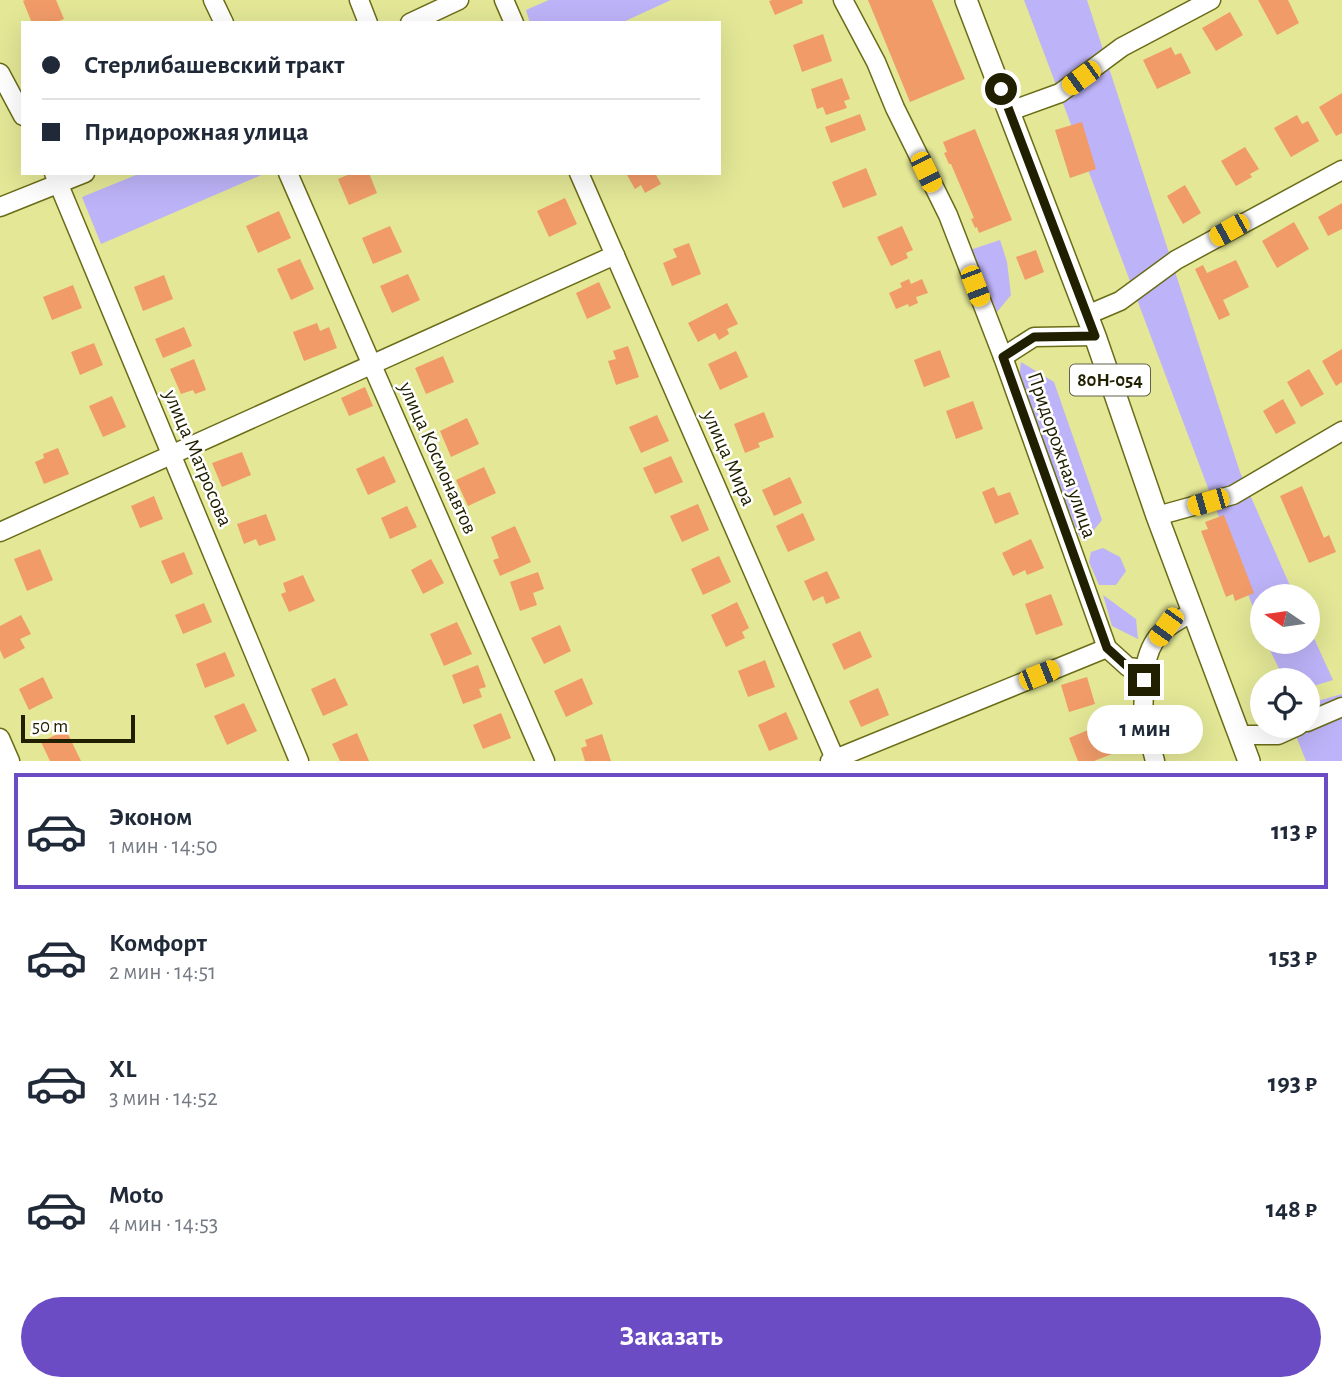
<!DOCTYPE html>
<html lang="ru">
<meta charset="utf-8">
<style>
body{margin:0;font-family:"Alegreya Sans",sans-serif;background:#f2f2f3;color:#1f2937;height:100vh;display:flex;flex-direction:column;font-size:26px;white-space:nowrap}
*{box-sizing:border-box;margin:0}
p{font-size:23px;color:#747a83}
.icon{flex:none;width:38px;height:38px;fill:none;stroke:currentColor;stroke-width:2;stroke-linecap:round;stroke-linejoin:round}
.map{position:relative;height:761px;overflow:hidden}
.sheet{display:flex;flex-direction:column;background:#fff;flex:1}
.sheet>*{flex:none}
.top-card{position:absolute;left:21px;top:21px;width:700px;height:154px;border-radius:0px;box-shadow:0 7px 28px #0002;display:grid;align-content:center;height:154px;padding:0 21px;background:#fff}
.needle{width:46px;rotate:283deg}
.controls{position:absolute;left:1250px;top:584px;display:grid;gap:14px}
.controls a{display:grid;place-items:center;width:70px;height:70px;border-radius:50%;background:#fff;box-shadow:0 7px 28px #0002;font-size:35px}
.scale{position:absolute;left:21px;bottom:18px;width:114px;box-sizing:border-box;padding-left:7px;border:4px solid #202000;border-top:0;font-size:19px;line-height:24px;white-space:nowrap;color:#202000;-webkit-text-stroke:5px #fff;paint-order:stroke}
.end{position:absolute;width:32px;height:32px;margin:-16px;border:9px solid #202000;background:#fff;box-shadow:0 0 0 4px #fff}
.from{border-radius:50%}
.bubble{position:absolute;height:49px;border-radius:24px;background:#fff;box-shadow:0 7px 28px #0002;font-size:23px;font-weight:700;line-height:49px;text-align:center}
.car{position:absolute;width:21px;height:42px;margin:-21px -10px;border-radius:9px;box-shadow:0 0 5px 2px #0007;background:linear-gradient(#f5c518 24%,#345 0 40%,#f5c518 0 76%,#345 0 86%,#f5c518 0)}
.top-card b{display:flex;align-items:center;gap:24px;height:66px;font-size:26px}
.top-card b+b{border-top:2px solid #e0e1e3}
.top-card i{width:18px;height:18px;background:#1f2937}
ul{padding:12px 0 0;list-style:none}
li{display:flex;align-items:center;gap:21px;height:116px;margin:0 14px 10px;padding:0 7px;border:4px solid transparent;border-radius:0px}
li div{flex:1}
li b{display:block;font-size:26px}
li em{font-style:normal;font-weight:700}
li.on{border-color:#6c4cc5}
li>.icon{width:63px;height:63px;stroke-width:1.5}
.primary-button{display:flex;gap:14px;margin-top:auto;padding:14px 21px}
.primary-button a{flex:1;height:80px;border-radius:42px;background:#6c4cc5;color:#fff;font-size:28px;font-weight:700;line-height:80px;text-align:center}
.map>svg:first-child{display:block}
</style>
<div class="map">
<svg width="1342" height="761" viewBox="0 0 1342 761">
<rect width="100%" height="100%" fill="#e3e796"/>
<g fill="#bdb3f8">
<path d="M549,0H671L621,23H530L526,10Z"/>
<path d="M1024,0H1087L1240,472L1295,597H1262V631Z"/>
<path d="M141,173H266L101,244L82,197Z"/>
<path d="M1000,240L1007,262L1011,295L997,312L970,250Z"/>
<path d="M1021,362L1054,382L1102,520L1084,542L1078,534L1019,379Z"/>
<path d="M1103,548L1120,557L1126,571L1116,585H1099L1089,562L1091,552Z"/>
<path d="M1103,595L1136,619L1138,639L1112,626Z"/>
<path d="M1307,623L1333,680L1307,688V681H1285L1266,642H1307Z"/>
<path d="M1342,694V761H1306L1292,726H1307V704Z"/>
</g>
<g fill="#f19b69">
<path d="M25,0H56L64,19L54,23H32L23,1Z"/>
<path d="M772,0H802L803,3L775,15L769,1Z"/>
<path d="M868,0H932L965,79L910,102Z"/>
<path d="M1258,0H1288L1299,23L1277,35Z"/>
<path d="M1230,12L1243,35L1216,51L1202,28Z"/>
<path d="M823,34L832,61L802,72L793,45Z"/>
<path d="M1171,47L1175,55L1181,53L1191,73L1157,89L1143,60Z"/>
<path d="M842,78L850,99L844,101L847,108L826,115L823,107L817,109L811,89Z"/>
<path d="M1342,93V133L1336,136L1319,107Z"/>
<path d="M860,114L866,130L831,143L825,127Z"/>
<path d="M1297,115L1302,124L1308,121L1319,141L1291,157L1274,128Z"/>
<path d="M1082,122L1096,169L1070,178L1055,130Z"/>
<path d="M975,129L1012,220L979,233L977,227L975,228L971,219L974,218L951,164H949L944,153L947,152L943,142Z"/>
<path d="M1245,147L1259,169L1250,174L1252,177L1236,186L1221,161Z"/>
<path d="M866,168L877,195L843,208L832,182Z"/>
<path d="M352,173H369L377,193L349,205L338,179Z"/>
<path d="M631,173H655L661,184L645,193L641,185L635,189L627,175Z"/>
<path d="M1185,185L1201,213L1183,224L1167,196Z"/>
<path d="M565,198L577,224L549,237L537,211Z"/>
<path d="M1342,203V229L1328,236L1318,217Z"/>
<path d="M279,211L291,238L258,253L246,226Z"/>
<path d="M1294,222L1309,249L1277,268L1262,241Z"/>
<path d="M390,226L402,252L373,264L362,238Z"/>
<path d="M902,226L913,250L906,253L908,258L891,266L877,237Z"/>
<path d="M689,243L701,274L672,286L663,263L677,257L673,249Z"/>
<path d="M1036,250L1044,272L1025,280L1016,257Z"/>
<path d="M300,259L314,289L291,300L277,269Z"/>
<path d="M1236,260L1249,287L1223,300L1230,315L1219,320L1195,269L1203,265L1207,273Z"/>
<path d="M408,274L420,300L392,313L380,286Z"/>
<path d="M164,275L173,299L143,311L134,287Z"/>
<path d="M909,279L911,284L922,279L928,293L916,297L918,303L909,307L908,304L896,309L889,293L902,287L900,283Z"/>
<path d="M599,282L611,308L587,319L576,293Z"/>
<path d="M73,285L82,308L52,320L43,297Z"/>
<path d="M727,303L738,324L727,329L729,334L719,340L715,333L698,342L688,323Z"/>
<path d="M317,323L320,331L329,327L337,348L304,361L293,332Z"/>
<path d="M184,327L192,346L163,358L155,339Z"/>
<path d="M94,343L103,365L80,375L71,352Z"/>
<path d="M628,346L639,377L616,385L608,361L616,359L613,351Z"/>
<path d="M1342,349V382L1336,386L1322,361Z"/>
<path d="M940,350L950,377L924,387L914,360Z"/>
<path d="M736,351L748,377L720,390L708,364Z"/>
<path d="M443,356L454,382L426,394L415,368Z"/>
<path d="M194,359L206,390L195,394L193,390L181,394L170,369Z"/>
<path d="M1309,369L1324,394L1301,407L1287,382Z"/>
<path d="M365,387L373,406L349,416L341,398Z"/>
<path d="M112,396L126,427L103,437L89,406Z"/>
<path d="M1283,399L1296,423L1276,434L1263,411Z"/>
<path d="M973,401L983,429L956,439L946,411Z"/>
<path d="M764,412L774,437L758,443L760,447L745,453L734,424Z"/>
<path d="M657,415L669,441L641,453L629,427Z"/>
<path d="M467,418L479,444L451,457L440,431Z"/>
<path d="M58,448L69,474L44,484L35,462L44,458L43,454Z"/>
<path d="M242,452L251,475L222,487L212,463Z"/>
<path d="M384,456L396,482L368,495L356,469Z"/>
<path d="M671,456L683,482L655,494L643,468Z"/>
<path d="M484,467L496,493L468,506L456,480Z"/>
<path d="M790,477L802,503L774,516L762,490Z"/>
<path d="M1302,486L1324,538L1329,535L1336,552L1309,563L1280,496Z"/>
<path d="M994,487L998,496L1010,492L1019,514L995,524L982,492Z"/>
<path d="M154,496L163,519L140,528L131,506Z"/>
<path d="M698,504L709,530L682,542L670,516Z"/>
<path d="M407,506L417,527L390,539L381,518Z"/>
<path d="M803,513L815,540L788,552L776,526Z"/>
<path d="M266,514L276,540L259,546L256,539L244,544L237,524Z"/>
<path d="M1224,515L1254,593L1235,601L1233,594L1226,597L1201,531L1208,529L1205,522Z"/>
<path d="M515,526L531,562L500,576L493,560L499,558L491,537Z"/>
<path d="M1031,539L1044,568L1027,575L1025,570L1013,576L1002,553Z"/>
<path d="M40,549L53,580L27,591L14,559Z"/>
<path d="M184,552L193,574L171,584L161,561Z"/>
<path d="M719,556L731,582L703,595L691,569Z"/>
<path d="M431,559L444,583L423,594L411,570Z"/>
<path d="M827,571L840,598L826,604L823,596L813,601L804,581Z"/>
<path d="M538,572L544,589L533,593L537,605L520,611L510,582Z"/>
<path d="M303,575L315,601L289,612L281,594L286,592L283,583Z"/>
<path d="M1051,594L1063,625L1036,635L1025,604Z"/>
<path d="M737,602L749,628L742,632L745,638L726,647L711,615Z"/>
<path d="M204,603L212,622L183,634L175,615Z"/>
<path d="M21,615L31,634L20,639L25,648L4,659L0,650V626Z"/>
<path d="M457,622L472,654L444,666L430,634Z"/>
<path d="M560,625L571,651L544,664L531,638Z"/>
<path d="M860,631L872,657L844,670L832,644Z"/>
<path d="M225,652L235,676L205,688L196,664Z"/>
<path d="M765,660L775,687L748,697L738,671Z"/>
<path d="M478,665L486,687L479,689L482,697L463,704L452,675Z"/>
<path d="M43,677L53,698L29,710L19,689Z"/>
<path d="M1087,677L1095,704L1069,712L1061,685Z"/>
<path d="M335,678L348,705L323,716L311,689Z"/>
<path d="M582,678L593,704L566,717L554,691Z"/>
<path d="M878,688L889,715L861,727L849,701Z"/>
<path d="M244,703L257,731L227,745L214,716Z"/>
<path d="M786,712L798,739L769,751L758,725Z"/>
<path d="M501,713L511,738L483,749L473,725Z"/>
<path d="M1112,720L1117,732L1105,737L1112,754L1094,761H1078L1069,738Z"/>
<path d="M66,730L81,761H50L41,742Z"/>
<path d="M357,733L369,761H340L332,744Z"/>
<path d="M602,734L611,761H585L581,748L587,746L585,740Z"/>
</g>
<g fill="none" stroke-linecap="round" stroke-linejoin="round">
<defs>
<g id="minor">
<path d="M213,0L224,23"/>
<path d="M359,0L368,23"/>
<path d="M504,0L514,23"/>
<path d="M843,0L876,62L895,108L948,215L1003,357L1107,648L1128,667L1145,669L1143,715L1155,761"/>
<path d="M410,23L459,0"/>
<path d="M0,73L23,116"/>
<path d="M1010,111L1060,93L1122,47L1211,0"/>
<path d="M54,173L299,761"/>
<path d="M288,173L545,761"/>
<path d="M579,173L836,761"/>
<path d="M0,207L85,173"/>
<path d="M1087,315L1120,301L1176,260L1342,170"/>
<path d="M1003,357L1034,337L1095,336"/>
<path d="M1157,516L1233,495L1342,431"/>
<path d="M0,532L615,255"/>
<path d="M1145,669C1150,636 1165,627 1193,612"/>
<path d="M1307,722L1342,707"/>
<path d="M1240,735H1278L1298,726"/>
<path d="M0,738L10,761"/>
<path d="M830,761L1107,648"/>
</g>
<path id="major" d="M966,0L1095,336L1157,516L1249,761"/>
</defs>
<use href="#minor" stroke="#6a6c17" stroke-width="21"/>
<use href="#major" stroke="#6a6c17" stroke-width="24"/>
<use href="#minor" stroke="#fff" stroke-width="18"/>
<use href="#major" stroke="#fff" stroke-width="21"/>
</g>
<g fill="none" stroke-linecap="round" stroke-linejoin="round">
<path stroke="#202000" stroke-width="9" d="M1001,89L1095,336L1034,337L1003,357L1107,648L1128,667L1145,670L1144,680"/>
</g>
<g text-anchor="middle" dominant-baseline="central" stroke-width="5" stroke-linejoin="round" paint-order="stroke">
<rect fill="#fff" stroke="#63634c" stroke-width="2" x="1070" y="364.5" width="80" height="31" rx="5"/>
<g font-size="19" font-weight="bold" fill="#202000">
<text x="1110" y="380">80Н-054</text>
</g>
<g font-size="21" fill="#202000" stroke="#fff">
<text transform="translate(1062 455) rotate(71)">Придорожная улица</text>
<text transform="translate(198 458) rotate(67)">улица Матросова</text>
<text transform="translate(438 458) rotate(66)">улица Космонавтов</text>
<text transform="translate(729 458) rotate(66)">улица Мира</text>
</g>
</g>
</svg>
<div class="controls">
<a><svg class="needle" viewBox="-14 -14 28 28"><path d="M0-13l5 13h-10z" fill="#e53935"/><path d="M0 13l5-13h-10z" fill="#747a83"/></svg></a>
<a><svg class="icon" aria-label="locate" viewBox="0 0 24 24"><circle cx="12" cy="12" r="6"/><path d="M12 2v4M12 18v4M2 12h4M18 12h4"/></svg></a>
</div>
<div class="scale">50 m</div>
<i class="end from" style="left:1001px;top:89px"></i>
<i class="end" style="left:1144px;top:680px"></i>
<div class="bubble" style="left:1087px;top:705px;width:116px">1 мин</div>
<i class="car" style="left:1081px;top:78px;rotate:234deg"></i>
<i class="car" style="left:926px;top:172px;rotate:154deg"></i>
<i class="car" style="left:1229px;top:230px;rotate:241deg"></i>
<i class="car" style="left:975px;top:286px;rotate:159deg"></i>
<i class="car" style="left:1208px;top:502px;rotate:254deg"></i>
<i class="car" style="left:1166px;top:627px;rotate:216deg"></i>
<i class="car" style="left:1039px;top:675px;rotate:68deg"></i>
<div class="top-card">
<b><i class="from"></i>Стерлибашевский тракт</b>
<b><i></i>Придорожная улица</b>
</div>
</div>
<section class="sheet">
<ul>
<li class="on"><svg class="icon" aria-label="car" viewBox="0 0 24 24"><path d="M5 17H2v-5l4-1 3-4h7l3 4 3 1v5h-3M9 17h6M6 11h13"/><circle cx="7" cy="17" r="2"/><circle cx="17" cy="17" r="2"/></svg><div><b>Эконом</b><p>1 мин · 14:50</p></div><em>113 ₽</em></li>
<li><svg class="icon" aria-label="car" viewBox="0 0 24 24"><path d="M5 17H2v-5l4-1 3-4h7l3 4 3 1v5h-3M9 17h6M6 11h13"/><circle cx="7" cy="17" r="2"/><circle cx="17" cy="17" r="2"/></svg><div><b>Комфорт</b><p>2 мин · 14:51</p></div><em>153 ₽</em></li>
<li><svg class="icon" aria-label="car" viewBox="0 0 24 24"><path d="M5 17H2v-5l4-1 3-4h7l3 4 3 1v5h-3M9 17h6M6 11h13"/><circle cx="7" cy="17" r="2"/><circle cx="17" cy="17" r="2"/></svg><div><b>XL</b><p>3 мин · 14:52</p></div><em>193 ₽</em></li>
<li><svg class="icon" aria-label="car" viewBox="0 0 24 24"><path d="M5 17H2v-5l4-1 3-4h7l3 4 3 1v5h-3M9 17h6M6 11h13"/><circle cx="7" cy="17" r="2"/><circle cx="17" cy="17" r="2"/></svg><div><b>Moto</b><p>4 мин · 14:53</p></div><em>148 ₽</em></li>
</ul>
<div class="primary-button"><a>Заказать</a></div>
</section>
